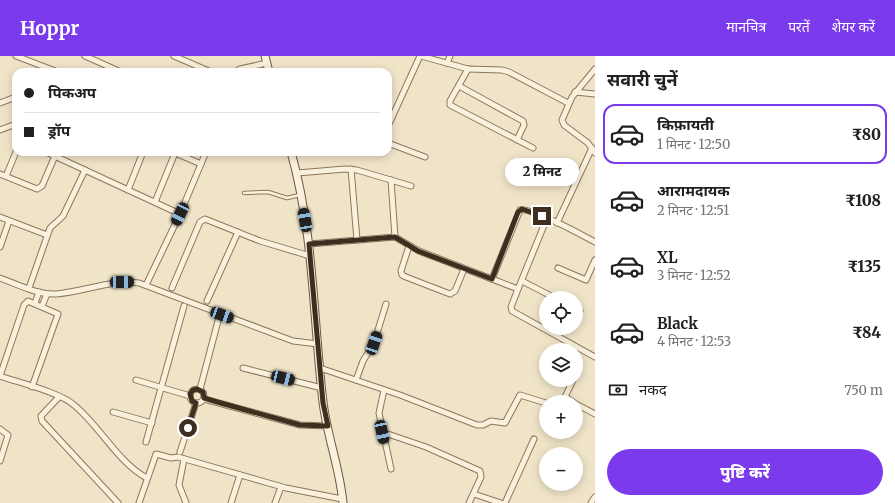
<!DOCTYPE html>
<html lang="hi">
<meta charset="utf-8">
<style>
body{margin:0;font-family:Merriweather,"Noto Sans Devanagari",serif;background:#f6f6f6;color:#202124;height:100vh;display:flex;flex-direction:column;font-size:15px;white-space:nowrap}
*{box-sizing:border-box;margin:0}
p{font-size:13px;color:#757577}
.icon{flex:none;width:22px;height:22px;fill:none;stroke:currentColor;stroke-width:2;stroke-linecap:round;stroke-linejoin:round}
.map{position:relative;flex:1;overflow:hidden}
.panel{display:flex;flex-direction:column;background:#fff;width:300px}
.panel>*{flex:none}
.top-card{position:absolute;left:12px;top:12px;width:380px;height:88px;border-radius:12px;box-shadow:0 2px 10px #0003;display:grid;align-content:center;height:88px;padding:0 12px;background:#fff}
.fabs{position:absolute;left:539px;top:235px;display:grid;gap:8px}
.fabs a{display:grid;place-items:center;width:44px;height:44px;border-radius:50%;background:#fff;box-shadow:0 2px 10px #0003;font-size:20px}
.end{position:absolute;width:18px;height:18px;margin:-9px;border:5px solid #3d2e20;background:#fff;box-shadow:0 0 0 2px #fff}
.from{border-radius:50%}
.bubble{position:absolute;height:28px;border-radius:14px;background:#fff;box-shadow:0 2px 10px #0003;font-size:13px;font-weight:800;line-height:28px;text-align:center}
.car{position:absolute;width:12px;height:24px;margin:-12px -6px;border-radius:5px;box-shadow:0 0 3px 1px #0007;background:linear-gradient(#222 24%,#8ab4d8 0 40%,#222 0 76%,#8ab4d8 0 86%,#222 0)}
.top-card b{display:flex;align-items:center;gap:14px;height:38px;font-size:15px}
.top-card b+b{border-top:1px solid #e0e0e0}
.top-card i{width:10px;height:10px;background:#202124}
ul{padding:0;list-style:none}
li{display:flex;align-items:center;gap:12px;height:60px;margin:0 8px 6px;padding:0 4px;border:2px solid transparent;border-radius:12px}
li div{flex:1}
li b{display:block;font-size:15px}
li em{font-style:normal;font-weight:800}
li.on{border-color:#7c3aed}
li>.icon{width:36px;height:36px;stroke-width:1.5}
h2{padding:0 12px;font-size:18px;line-height:48px}
.pay{display:flex;align-items:center;gap:10px;height:44px;padding:0 12px;font-size:15px}
.pay p{margin-inline-start:auto}
.action{display:flex;gap:8px;margin-top:auto;padding:8px 12px}
.action a{flex:1;height:46px;border-radius:24px;background:#7c3aed;color:#fff;font-size:16px;font-weight:800;line-height:46px;text-align:center}
header{display:flex;align-items:center;gap:24px;box-sizing:border-box;height:56px;padding:0 20px;background:#7c3aed;color:#fff}
header strong{font-size:19px}
nav{display:flex;gap:22px;margin-inline-start:auto;font-size:14px}
main{display:flex;flex:1;min-height:0}
.map>svg:first-child{display:block}
</style>
<header>
<strong>Hoppr</strong>
<nav><a>मानचित्र</a><a>परतें</a><a>शेयर करें</a></nav>
</header>
<main>
<div class="map">
<svg width="595" height="447" viewBox="0 0 595 447">
<rect width="100%" height="100%" fill="#f0e4c8"/>
<g fill="none" stroke-linecap="round" stroke-linejoin="round">
<defs>
<path id="lane" d="M244,137L268,136L287,142L300,139"/>
<g id="street">
<path d="M16,0L58,16"/>
<path d="M85,0L121,16"/>
<path d="M174,0L211,16"/>
<path d="M421,0L468,13L502,14L509,16L568,47"/>
<path d="M447,7L450,0"/>
<path d="M468,13L450,45V49L533,92"/>
<path d="M595,13L572,41L562,64L564,69L588,87L595,97"/>
<path d="M235,16L240,13L267,7"/>
<path d="M459,30L523,65L524,69L517,84"/>
<path d="M575,36L595,38"/>
<path d="M0,47L16,41"/>
<path d="M388,70L420,0"/>
<path d="M0,74L16,68"/>
<path d="M388,87L425,101"/>
<path d="M46,96L180,158"/>
<path d="M173,96L201,108"/>
<path d="M351,113L357,184"/>
<path d="M297,117L345,113L357,114L411,130"/>
<path d="M0,118L37,133L42,130L55,100"/>
<path d="M6,120L16,96"/>
<path d="M391,124L395,181"/>
<path d="M128,134L143,96"/>
<path d="M155,146L175,97"/>
<path d="M0,161L47,179"/>
<path d="M557,167L592,92"/>
<path d="M309,188L395,181L419,195L518,233L511,251L512,255L595,301"/>
<path d="M409,190L401,215L402,219L406,221L450,238L455,235L464,213"/>
<path d="M0,191L9,165"/>
<path d="M558,212L586,224L595,204"/>
<path d="M0,222C17,228 37,239 56,238C83,236 113,223 139,227L293,285L318,288"/>
<path d="M492,223L520,154C531,151 582,179 595,186"/>
<path d="M522,225L555,242"/>
<path d="M146,229L180,158L206,96"/>
<path d="M29,232L50,172L63,160L85,114"/>
<path d="M172,232L200,166L205,163L260,185L310,200"/>
<path d="M518,233L547,162"/>
<path d="M207,245L238,176"/>
<path d="M35,247L39,236"/>
<path d="M42,250L47,238"/>
<path d="M576,253L580,255"/>
<path d="M243,312L322,332"/>
<path d="M320,312L400,339L477,369H483L491,365L505,367L520,339L546,347"/>
<path d="M0,320L24,249L28,245L30,246L58,258L32,331"/>
<path d="M0,320C20,327 59,336 74,349C99,369 119,408 147,422"/>
<path d="M136,324L190,340"/>
<path d="M356,324L363,305L374,287L386,248"/>
<circle cx="197" cy="340" r="7"/>
<path d="M200,333L218,265"/>
<path d="M384,334L379,357L391,413"/>
<path d="M59,341L41,360L42,365L118,447"/>
<path d="M565,341L573,324"/>
<path d="M204,343L300,369L328,370"/>
<path d="M562,346L565,341L573,346"/>
<path d="M576,348L595,358"/>
<path d="M113,356L152,367"/>
<path d="M0,373L8,379L0,405"/>
<path d="M382,376L426,391L480,415L481,421L469,447"/>
<path d="M146,386L184,250"/>
<path d="M180,396L196,347"/>
<path d="M184,403L179,429L186,447"/>
<path d="M474,438L501,447"/>
<path d="M139,447L156,398L171,402L178,401L286,432L342,443"/>
<path d="M231,447L240,419"/>
<path d="M275,447L281,431"/>
<path d="M505,447L534,383"/>
<path d="M591,447L595,441"/>
</g>
<g id="secondary">
<path d="M265,0L269,16"/>
<path d="M291,96C314,177 313,262 323,346C327,380 340,413 343,447"/>
</g>
</defs>
<use href="#lane" stroke="#8d765c" stroke-width="4.5"/>
<use href="#street" stroke="#8d765c" stroke-width="7"/>
<use href="#secondary" stroke="#6f573f" stroke-width="9"/>
<use href="#lane" stroke="#faf1dc" stroke-width="2.5"/>
<use href="#street" stroke="#faf1dc" stroke-width="5"/>
<use href="#secondary" stroke="#faf1dc" stroke-width="7"/>
</g>
<g fill="none" stroke-linecap="round" stroke-linejoin="round">
<path stroke="#3d2e20" stroke-width="5" d="M188,372L196,347L192,345L190,338L193,334L197,333L203,336L204,342L217,346L300,369L328,370L323,347L309,188L395,181L418,195L492,223L518,156L522,153L542,160"/>
</g>
</svg>
<div class="fabs">
<a><svg class="icon" aria-label="locate" viewBox="0 0 24 24"><circle cx="12" cy="12" r="6"/><path d="M12 2v4M12 18v4M2 12h4M18 12h4"/></svg></a>
<a><svg class="icon" aria-label="layers" viewBox="0 0 24 24"><path d="M12 4l9 5-9 5-9-5zM3 14l9 5 9-5"/></svg></a>
<a>+</a>
<a>−</a>
</div>
<i class="end from" style="left:188px;top:372px"></i>
<i class="end" style="left:542px;top:160px"></i>
<div class="bubble" style="left:505px;top:102px;width:74px">2 मिनट</div>
<i class="car" style="left:180px;top:158px;rotate:206deg"></i>
<i class="car" style="left:305px;top:164px;rotate:350deg"></i>
<i class="car" style="left:122px;top:226px;rotate:89deg"></i>
<i class="car" style="left:222px;top:259px;rotate:110deg"></i>
<i class="car" style="left:374px;top:287px;rotate:19deg"></i>
<i class="car" style="left:283px;top:322px;rotate:104deg"></i>
<i class="car" style="left:382px;top:376px;rotate:168deg"></i>
<div class="top-card">
<b><i class="from"></i>पिकअप</b>
<b><i></i>ड्रॉप</b>
</div>
</div>
<section class="panel">
<h2>सवारी चुनें</h2>
<ul>
<li class="on"><svg class="icon" aria-label="car" viewBox="0 0 24 24"><path d="M5 17H2v-5l4-1 3-4h7l3 4 3 1v5h-3M9 17h6M6 11h13"/><circle cx="7" cy="17" r="2"/><circle cx="17" cy="17" r="2"/></svg><div><b>किफ़ायती</b><p>1 मिनट · 12:50</p></div><em>₹80</em></li>
<li><svg class="icon" aria-label="car" viewBox="0 0 24 24"><path d="M5 17H2v-5l4-1 3-4h7l3 4 3 1v5h-3M9 17h6M6 11h13"/><circle cx="7" cy="17" r="2"/><circle cx="17" cy="17" r="2"/></svg><div><b>आरामदायक</b><p>2 मिनट · 12:51</p></div><em>₹108</em></li>
<li><svg class="icon" aria-label="car" viewBox="0 0 24 24"><path d="M5 17H2v-5l4-1 3-4h7l3 4 3 1v5h-3M9 17h6M6 11h13"/><circle cx="7" cy="17" r="2"/><circle cx="17" cy="17" r="2"/></svg><div><b>XL</b><p>3 मिनट · 12:52</p></div><em>₹135</em></li>
<li><svg class="icon" aria-label="car" viewBox="0 0 24 24"><path d="M5 17H2v-5l4-1 3-4h7l3 4 3 1v5h-3M9 17h6M6 11h13"/><circle cx="7" cy="17" r="2"/><circle cx="17" cy="17" r="2"/></svg><div><b>Black</b><p>4 मिनट · 12:53</p></div><em>₹84</em></li>
</ul>
<div class="pay"><svg class="icon" aria-label="cash" viewBox="0 0 24 24"><path d="M3 7h18v10H3z"/><circle cx="12" cy="12" r="2"/></svg>नकद<p>750 m</p></div>
<div class="action"><a>पुष्टि करें</a></div>
</section>
</main>
